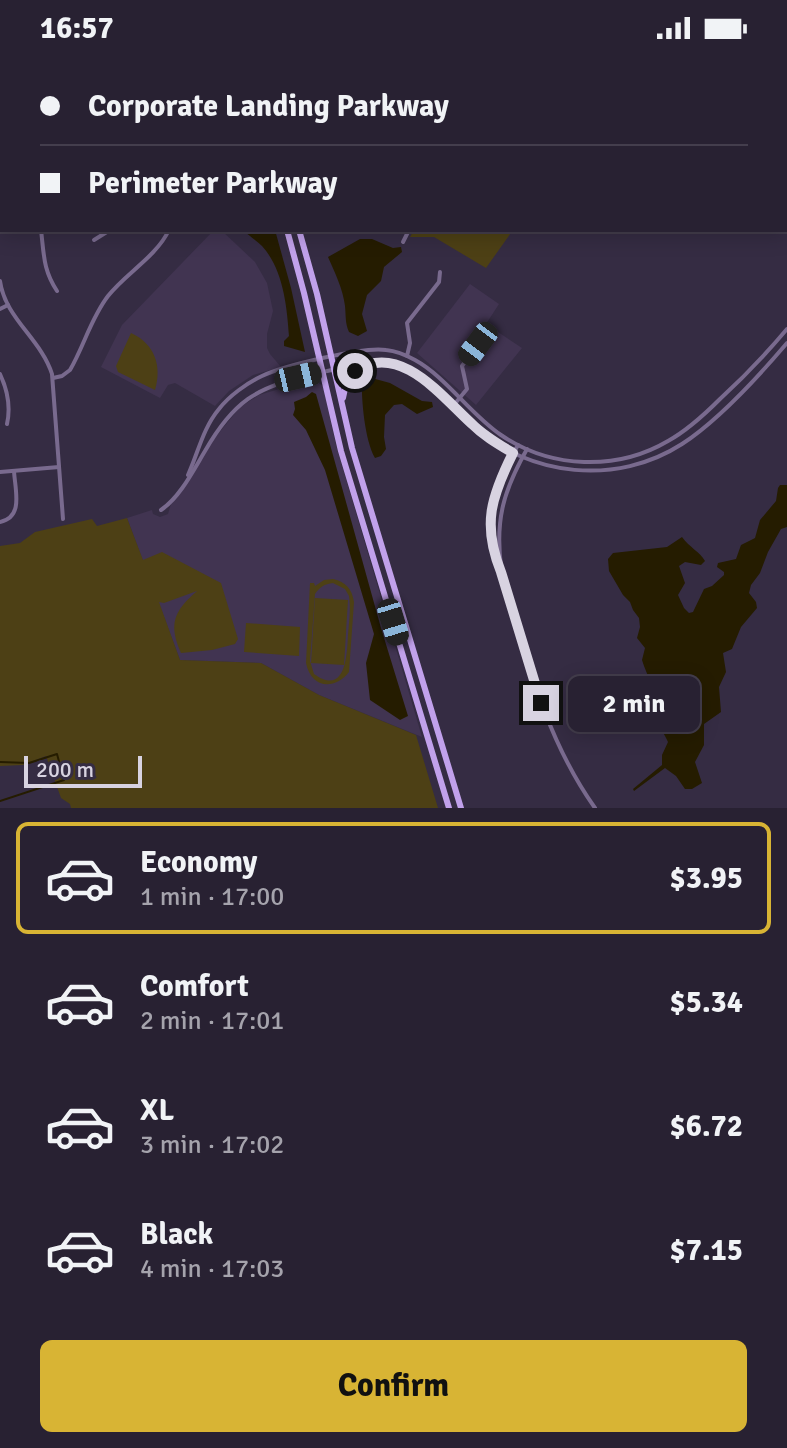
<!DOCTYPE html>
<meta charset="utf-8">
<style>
body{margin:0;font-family:Signika,sans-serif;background:#342e3e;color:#f1f3f6;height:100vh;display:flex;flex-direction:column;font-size:30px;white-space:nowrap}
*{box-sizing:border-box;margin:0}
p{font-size:26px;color:#a5a3ac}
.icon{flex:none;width:44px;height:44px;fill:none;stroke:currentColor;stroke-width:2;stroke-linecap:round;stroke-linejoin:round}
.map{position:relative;height:752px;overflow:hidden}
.drawer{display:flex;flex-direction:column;background:#282132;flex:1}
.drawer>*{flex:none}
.hud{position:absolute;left:0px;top:0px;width:788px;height:176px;box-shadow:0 4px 20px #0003,0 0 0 2px #443e4d;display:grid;align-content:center;height:176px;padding:0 40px;background:#282132}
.scale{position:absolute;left:24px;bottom:20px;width:118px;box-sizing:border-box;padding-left:8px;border:4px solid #d8d3e1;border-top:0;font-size:22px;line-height:28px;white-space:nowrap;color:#d8d3e1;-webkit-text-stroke:6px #352c43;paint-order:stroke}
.end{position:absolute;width:36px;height:36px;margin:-18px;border:10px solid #d8d3e1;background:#111;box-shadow:0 0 0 4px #111}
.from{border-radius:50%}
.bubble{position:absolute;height:56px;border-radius:12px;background:#282132;box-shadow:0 4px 20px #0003,0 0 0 2px #443e4d;font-size:26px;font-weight:700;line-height:56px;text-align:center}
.car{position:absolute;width:24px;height:48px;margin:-24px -12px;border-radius:10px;box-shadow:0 0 6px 2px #0007;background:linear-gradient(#222 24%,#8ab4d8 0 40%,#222 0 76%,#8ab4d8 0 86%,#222 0)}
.hud b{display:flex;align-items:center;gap:28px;height:76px;font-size:30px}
.hud b+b{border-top:2px solid #443e4d}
.hud i{width:20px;height:20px;background:#f1f3f6}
ul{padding:14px 0 0;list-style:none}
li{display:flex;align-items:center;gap:24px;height:112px;margin:0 16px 12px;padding:0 24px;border:4px solid transparent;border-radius:12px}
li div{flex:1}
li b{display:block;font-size:30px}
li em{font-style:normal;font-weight:700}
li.selected{border-color:#d8b434}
li>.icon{width:72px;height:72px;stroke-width:1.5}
.action{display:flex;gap:16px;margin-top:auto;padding:16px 40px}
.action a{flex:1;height:92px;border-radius:12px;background:#d8b434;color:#111;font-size:32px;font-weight:700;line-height:92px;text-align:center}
.status{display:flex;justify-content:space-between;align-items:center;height:56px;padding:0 40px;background:#282132;direction:ltr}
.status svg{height:22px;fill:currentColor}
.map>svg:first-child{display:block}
</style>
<div class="status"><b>16:57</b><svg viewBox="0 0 49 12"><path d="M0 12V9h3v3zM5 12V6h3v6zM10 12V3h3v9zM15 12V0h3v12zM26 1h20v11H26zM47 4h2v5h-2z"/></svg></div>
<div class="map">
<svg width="787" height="752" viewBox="0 0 787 752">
<rect width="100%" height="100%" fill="#352c43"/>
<g fill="#413451">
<path d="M214,174H221L255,206L267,227L273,255L267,278V292L270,298L281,311L253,319L229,335L215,350L175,327L168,329L160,342L101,311L122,269Z"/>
<path d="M470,228L499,248L486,268L522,292L476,349L417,297Z"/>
<path d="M313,323L323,330L336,389L422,681L319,639L261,607L180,604L127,462L152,454L153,458L160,461L168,458L171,448L181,436L209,389L240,351L259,339Z"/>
</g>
<g fill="#4d4015" fill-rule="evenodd">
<path d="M414,174H513L486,212L434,181H410Z"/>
<path d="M131,277C155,288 162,310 155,334L118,316L116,310Z"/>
<path d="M127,462L143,504L162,496L221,527L238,583L235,588L212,594L181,597C168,568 174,555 197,535L164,547L159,546L180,604L261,607L319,639L416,679L438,752H71L70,748L61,742L46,700L23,709L0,710V490L20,487L35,476L92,463L97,470Z"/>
<path d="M333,523C346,526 352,533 354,546L349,616C334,635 311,632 306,607L310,527H314L315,530L324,524ZM333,527L345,533L349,540C351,553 349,566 348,579C347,598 346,641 314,618L310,605L315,538C320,531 324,528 333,527Z"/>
<path d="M315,542L348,544L344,609L311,607Z"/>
<path d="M246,567L300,571L299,600L244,596Z"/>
</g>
<g fill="#251c00">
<path d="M243,174H275L291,232L305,296L284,290V285L289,280C287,250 283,213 262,190C256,184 249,180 243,174Z"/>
<path d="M360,183H372L393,192L401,191L402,196L384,211L381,225L367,239L362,258L367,275L358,280L349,276C345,267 346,260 345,250C343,233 335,217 328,201Z"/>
<path d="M368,321L390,327L422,345L432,346L433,351L417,358L402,348L394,349L385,359L384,381L386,393L381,400L375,402C365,385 361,343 362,323Z"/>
<path d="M312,336L316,338L381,572L408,660L400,664L370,644L366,607L374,578L325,414L306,374L293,359L295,353L294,346L306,341Z"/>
<path d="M780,429H787V471L781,473L768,496L760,517L751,529L749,537L756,546L757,552L741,571L732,593L723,597L726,616L719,631L721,656L704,668V689L695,706L702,727L692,733H685L676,720L665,712L634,735L633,733L662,709V699L668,686C664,676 655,668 659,657L668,654L669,644L667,637L650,625L644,610L642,604L645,592L637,582L640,571L639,562L633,554L630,546L623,539L609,515L608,503L613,497L667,491L682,481C689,491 700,496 705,505L701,509L685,506L679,510L685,527L678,539L684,552L689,557L693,556L704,533L712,530L724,519V516L717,511L718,507L736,503L741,489L755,482L760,464L776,445L778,432Z"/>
</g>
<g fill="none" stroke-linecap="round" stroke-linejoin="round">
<g stroke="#251c00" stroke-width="2">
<path d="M388,0L398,2"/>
<path d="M0,706L29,707L57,698L64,724L0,745"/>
</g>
<g stroke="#796a8e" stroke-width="4">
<path d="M81,0L82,2"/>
<path d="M175,0V2"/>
<path d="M215,0L216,2"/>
<path d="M634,0L635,2"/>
<path d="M138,2L139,0"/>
<path d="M459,2L460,0"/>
<path d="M509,2L511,0"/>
<path d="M599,2L601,0"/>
<path d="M651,2L656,0"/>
<path d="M0,79H2"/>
<path d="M41,174C44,198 43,214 57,235"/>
<path d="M94,184L110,174"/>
<path d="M403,186L409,174"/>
<path d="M0,225C5,262 41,283 52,318L63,463"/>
<path d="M0,253L8,249"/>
<path d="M407,300L410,287L407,267L439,226L440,216"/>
<path d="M373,307C419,307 442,341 473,370C530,421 617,430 682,388C719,364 758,321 787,287"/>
<path d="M0,318C8,335 11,350 7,368"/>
<path d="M53,322L62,320L70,314C84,290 91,262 108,240C126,217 156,201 169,174"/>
<path d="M453,350L467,333L462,310L487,277"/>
<path d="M518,389C492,433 481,468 501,516C526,599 544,680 595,752"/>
<path d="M0,416L59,411"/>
<path d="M188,419C198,397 203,372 219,353C229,340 247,327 262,320C283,310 364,290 386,294C396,295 406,299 415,304C446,321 470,358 501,379C551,413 617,415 668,385C688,374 704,359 720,343C744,321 766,298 787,273"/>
<path d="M161,454C180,441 193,415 205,395C233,346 256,331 310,319C328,315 346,310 365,308"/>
<path d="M0,466C24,461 15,434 14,415"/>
<path d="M501,510C495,463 504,434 527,393"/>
</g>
<g stroke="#c1a1eb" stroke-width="6">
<path d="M242,0V2"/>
<path d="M253,0L254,2"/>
<path d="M287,174L304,237L341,395L449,752"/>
<path d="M299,174L317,238L352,392L461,752"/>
<path d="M343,342C347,320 351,314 373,307"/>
</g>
</g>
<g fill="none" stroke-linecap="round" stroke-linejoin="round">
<path stroke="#d8d3e1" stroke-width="10" d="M355,315C400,285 442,341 472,368C484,380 498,388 513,397C491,441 482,469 501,516L541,647"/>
</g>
</svg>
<div class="scale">200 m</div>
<i class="end from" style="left:355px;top:315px"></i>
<i class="end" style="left:541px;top:647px"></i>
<div class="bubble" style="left:568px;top:620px;width:132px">2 min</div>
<i class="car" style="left:478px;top:288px;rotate:217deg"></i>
<i class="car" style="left:298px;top:321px;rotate:77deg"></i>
<i class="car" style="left:393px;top:566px;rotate:163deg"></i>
<div class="hud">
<b><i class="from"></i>Corporate Landing Parkway</b>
<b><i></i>Perimeter Parkway</b>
</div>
</div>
<section class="drawer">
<ul>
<li class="selected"><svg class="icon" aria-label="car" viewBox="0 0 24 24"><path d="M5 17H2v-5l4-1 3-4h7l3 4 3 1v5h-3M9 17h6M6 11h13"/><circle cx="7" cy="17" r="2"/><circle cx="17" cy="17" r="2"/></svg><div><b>Economy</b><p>1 min · 17:00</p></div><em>$3.95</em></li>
<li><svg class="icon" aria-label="car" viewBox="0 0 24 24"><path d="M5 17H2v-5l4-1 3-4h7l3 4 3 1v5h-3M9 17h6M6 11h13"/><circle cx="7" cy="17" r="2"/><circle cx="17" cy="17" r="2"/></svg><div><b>Comfort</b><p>2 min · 17:01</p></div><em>$5.34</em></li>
<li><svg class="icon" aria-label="car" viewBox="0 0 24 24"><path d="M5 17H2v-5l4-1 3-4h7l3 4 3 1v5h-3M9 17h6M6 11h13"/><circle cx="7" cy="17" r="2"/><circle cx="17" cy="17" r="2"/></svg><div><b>XL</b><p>3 min · 17:02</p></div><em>$6.72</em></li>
<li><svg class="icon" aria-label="car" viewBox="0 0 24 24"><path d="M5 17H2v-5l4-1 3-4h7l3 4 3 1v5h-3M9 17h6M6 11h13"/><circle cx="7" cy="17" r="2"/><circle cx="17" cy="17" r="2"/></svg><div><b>Black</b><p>4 min · 17:03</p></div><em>$7.15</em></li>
</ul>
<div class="action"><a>Confirm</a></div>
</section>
